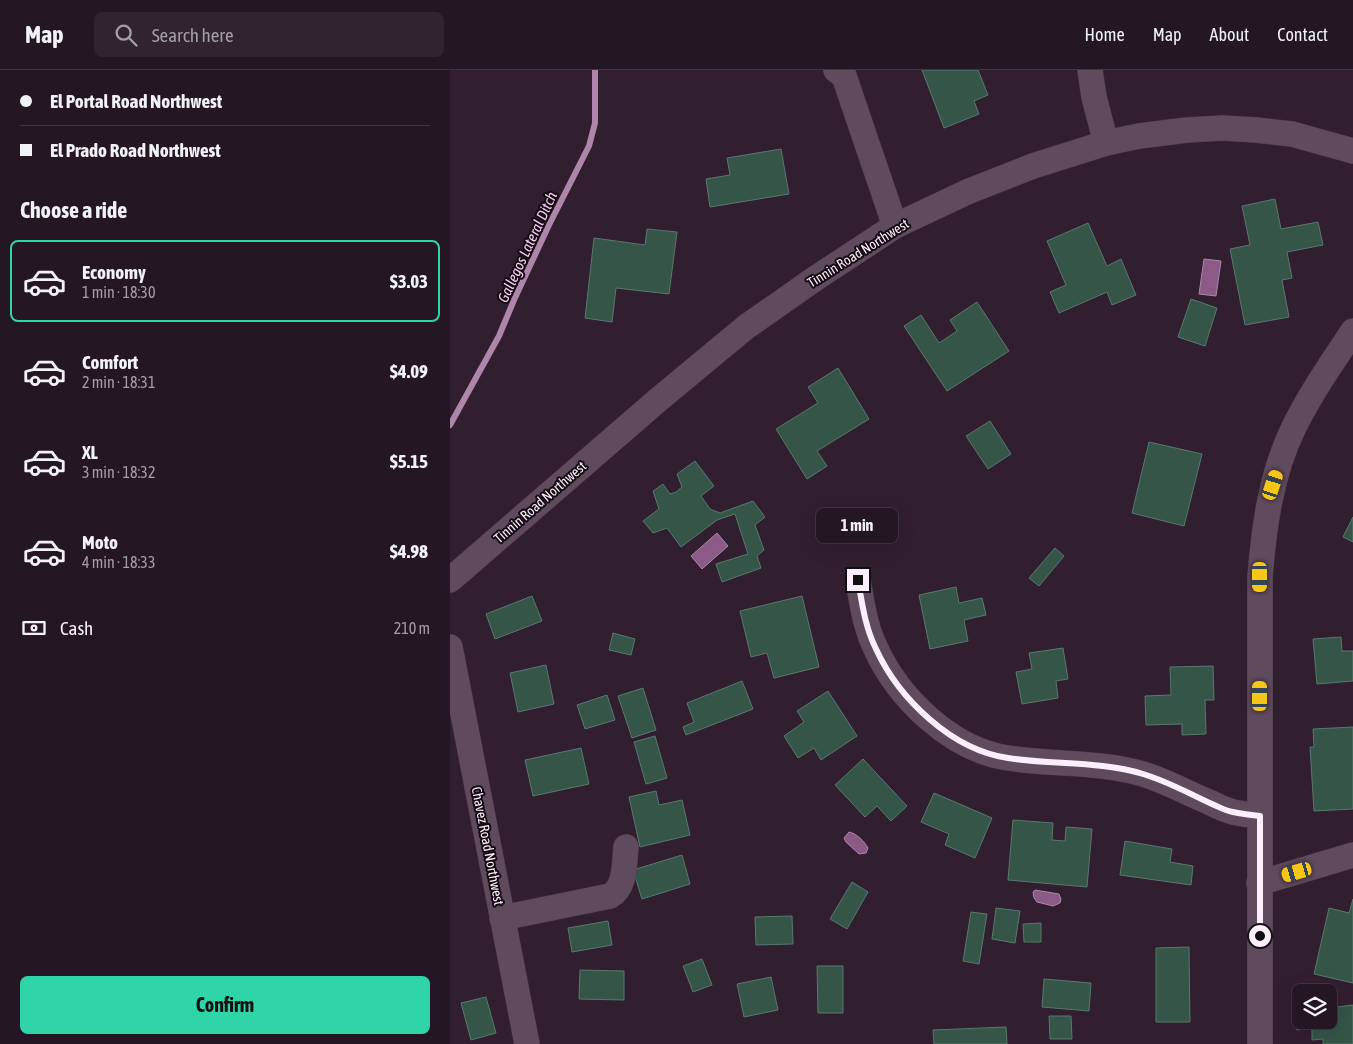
<!DOCTYPE html>
<meta charset="utf-8">
<style>
body{margin:0;font-family:"Asap Condensed",sans-serif;background:#312330;color:#f1f3f6;height:100vh;display:flex;flex-direction:column;font-size:19px;white-space:nowrap}
*{box-sizing:border-box;margin:0}
p{font-size:16px;color:#a39fa6}
.icon{flex:none;width:28px;height:28px;fill:none;stroke:currentColor;stroke-width:2;stroke-linecap:round;stroke-linejoin:round}
.map{position:relative;flex:1;overflow:hidden}
.side{display:flex;flex-direction:column;background:#251623;width:450px}
.side>*{flex:none}
.guide{display:grid;align-content:center;height:110px;padding:0 20px;background:#251623}
.controls{position:absolute;left:842px;top:914px;display:grid;gap:10px}
.controls a{display:grid;place-items:center;width:45px;height:45px;border-radius:8px;background:#251623;box-shadow:0 5px 20px #0002,0 0 0 1px #423541;font-size:25px}
.end{position:absolute;width:22px;height:22px;margin:-11px;border:6px solid #fceefa;background:#111;box-shadow:0 0 0 2px #111}
.from{border-radius:50%}
.bubble{position:absolute;height:35px;border-radius:8px;background:#251623;box-shadow:0 5px 20px #0002,0 0 0 1px #423541;font-size:16px;font-weight:700;line-height:35px;text-align:center}
.car{position:absolute;width:15px;height:30px;margin:-15px -8px;border-radius:6px;box-shadow:0 0 4px 1px #0007;background:linear-gradient(#f5c518 24%,#345 0 40%,#f5c518 0 76%,#345 0 86%,#f5c518 0)}
.guide b{display:flex;align-items:center;gap:18px;height:48px;font-size:19px}
.guide b+b{border-top:1px solid #423541}
.guide i{width:12px;height:12px;background:#f1f3f6}
ul{padding:0;list-style:none}
li{display:flex;align-items:center;gap:15px;height:82px;margin:0 10px 8px;padding:0 10px;border:2px solid transparent;border-radius:8px}
li div{flex:1}
li b{display:block;font-size:19px}
li em{font-style:normal;font-weight:700}
li.current{border-color:#30d4a9}
li>.icon{width:45px;height:45px;stroke-width:1.5}
h2{padding:0 20px;font-size:22px;line-height:60px}
.pay{display:flex;align-items:center;gap:12px;height:55px;padding:0 20px;font-size:19px}
.pay p{margin-inline-start:auto}
.action{display:flex;gap:10px;margin-top:auto;padding:10px 20px}
.action a{flex:1;height:58px;border-radius:8px;background:#30d4a9;color:#111;font-size:20px;font-weight:700;line-height:58px;text-align:center}
header{display:flex;align-items:center;gap:30px;box-sizing:border-box;height:70px;padding:0 25px;background:#251623;border-bottom:1px solid #423541}
header strong{font-size:24px}
nav{display:flex;gap:28px;margin-inline-start:auto;font-size:18px}
.search{width:350px;height:45px;background:#312330;display:flex;align-items:center;gap:12px;box-sizing:border-box;padding:0 18px;border-radius:8px;color:#a39fa6;font-size:19px}
main{display:flex;flex:1;min-height:0}
.map>svg:first-child{display:block}
</style>
<header>
<strong>Map</strong>
<div class="search"><svg class="icon" aria-label="search" viewBox="0 0 24 24"><circle cx="10" cy="10" r="6"/><path d="M15 15l6 6"/></svg>Search here</div>
<nav><a>Home</a><a>Map</a><a>About</a><a>Contact</a></nav>
</header>
<main>
<section class="side">
<div class="guide">
<b><i class="from"></i>El Portal Road Northwest</b>
<b><i></i>El Prado Road Northwest</b>
</div>
<h2>Choose a ride</h2>
<ul>
<li class="current"><svg class="icon" aria-label="car" viewBox="0 0 24 24"><path d="M5 17H2v-5l4-1 3-4h7l3 4 3 1v5h-3M9 17h6M6 11h13"/><circle cx="7" cy="17" r="2"/><circle cx="17" cy="17" r="2"/></svg><div><b>Economy</b><p>1 min · 18:30</p></div><em>$3.03</em></li>
<li><svg class="icon" aria-label="car" viewBox="0 0 24 24"><path d="M5 17H2v-5l4-1 3-4h7l3 4 3 1v5h-3M9 17h6M6 11h13"/><circle cx="7" cy="17" r="2"/><circle cx="17" cy="17" r="2"/></svg><div><b>Comfort</b><p>2 min · 18:31</p></div><em>$4.09</em></li>
<li><svg class="icon" aria-label="car" viewBox="0 0 24 24"><path d="M5 17H2v-5l4-1 3-4h7l3 4 3 1v5h-3M9 17h6M6 11h13"/><circle cx="7" cy="17" r="2"/><circle cx="17" cy="17" r="2"/></svg><div><b>XL</b><p>3 min · 18:32</p></div><em>$5.15</em></li>
<li><svg class="icon" aria-label="car" viewBox="0 0 24 24"><path d="M5 17H2v-5l4-1 3-4h7l3 4 3 1v5h-3M9 17h6M6 11h13"/><circle cx="7" cy="17" r="2"/><circle cx="17" cy="17" r="2"/></svg><div><b>Moto</b><p>4 min · 18:33</p></div><em>$4.98</em></li>
</ul>
<div class="pay"><svg class="icon" aria-label="cash" viewBox="0 0 24 24"><path d="M3 7h18v10H3z"/><circle cx="12" cy="12" r="2"/></svg>Cash<p>210 m</p></div>
<div class="action"><a>Confirm</a></div>
</section>
<div class="map">
<svg width="903" height="974" viewBox="0 0 903 974">
<rect width="100%" height="100%" fill="#311e2f"/>
<g fill="#8b5a87" stroke="#ad86aa">
<path d="M754,189L771,191L766,226L749,224Z"/>
<path d="M267,463L278,476L252,499L241,486Z"/>
<path d="M399,762C406,763 415,772 418,778L416,783L409,784L396,772L394,768Z"/>
<path d="M585,820L609,824L611,829L610,833L603,836L587,832L584,828L583,822Z"/>
</g>
<g fill="none" stroke-linecap="round" stroke-linejoin="round">
<path stroke="#ad86aa" stroke-width="6" d="M0,355L49,266L64,230L99,155L139,76L145,53V0"/>
</g>
<g fill="#355549" stroke="#58796d">
<path d="M472,0H528L538,25L524,31L529,44L494,58Z"/>
<path d="M331,79L339,124L260,137L256,109L280,105L277,88Z"/>
<path d="M825,129L831,159L868,152L873,175L837,182L842,208L832,210L839,247L795,255L780,179L800,175L792,136Z"/>
<path d="M638,153L657,196L671,189L686,225L662,235L657,222L609,243L600,222L616,215L597,171Z"/>
<path d="M197,159L227,162L219,224L166,218L162,252L135,248L144,168L195,175Z"/>
<path d="M741,229L767,238L755,276L728,267Z"/>
<path d="M527,232L559,281L497,321L454,256L471,245L489,273L507,261L500,250Z"/>
<path d="M388,298L419,349L367,381L377,396L357,409L326,359L368,333L358,317Z"/>
<path d="M540,351L561,384L538,399L516,366Z"/>
<path d="M699,372L752,384L734,456L682,443Z"/>
<path d="M245,391L264,416L251,426L260,439L270,443L303,431L315,447L305,455L314,480L307,486L311,498L272,512L266,494L298,484L285,444L267,450L231,477L217,458L203,463L193,451L209,439L203,421L213,414L220,424L226,422L232,417L227,404Z"/>
<path d="M903,447V472L893,467Z"/>
<path d="M605,478L614,486L589,516L579,508Z"/>
<path d="M506,517L509,533L532,528L536,545L514,550L518,571L480,579L469,525Z"/>
<path d="M82,526L92,551L45,569L36,544Z"/>
<path d="M352,526L369,597L324,608L317,583L301,587L290,541Z"/>
<path d="M163,563L185,569L181,585L159,580Z"/>
<path d="M891,567L892,581H903V611L867,614L863,569Z"/>
<path d="M613,578L618,609L606,611L608,628L572,634L566,602L582,599L579,583Z"/>
<path d="M96,595L104,634L68,642L60,603Z"/>
<path d="M763,596L764,630H755L756,664L732,665V654L696,655L695,626L721,625L720,597Z"/>
<path d="M292,611L303,639L236,665L233,657L244,652L237,633Z"/>
<path d="M193,618L206,660L182,668L168,626Z"/>
<path d="M378,621L407,666L371,690L364,678L348,688L334,666L354,652L347,641Z"/>
<path d="M157,625L165,650L135,659L127,635Z"/>
<path d="M903,657V739L864,741L860,677H864L863,659Z"/>
<path d="M205,666L217,708L196,714L184,672Z"/>
<path d="M131,678L139,714L83,726L75,690Z"/>
<path d="M413,689L457,736L441,751L427,736L415,747L385,715Z"/>
<path d="M206,721L209,735L232,730L240,765L190,777L179,727Z"/>
<path d="M484,723L542,748L525,788L495,775L499,764L471,752Z"/>
<path d="M563,750L603,753L602,770L615,771L616,757L642,759L637,817L558,810Z"/>
<path d="M675,771L722,779L720,792L743,796L741,815L670,805Z"/>
<path d="M232,785L240,814L192,829L183,800Z"/>
<path d="M402,812L418,822L397,859L380,849Z"/>
<path d="M903,829V913L864,904L879,838L899,843Z"/>
<path d="M546,838L570,841L565,873L542,869Z"/>
<path d="M521,842L537,844L529,894L513,891Z"/>
<path d="M342,846L343,874L306,875L305,847Z"/>
<path d="M158,851L162,875L122,882L118,858Z"/>
<path d="M591,853V872H574L573,854Z"/>
<path d="M739,877L740,952H706V878Z"/>
<path d="M252,889L262,915L243,922L233,896Z"/>
<path d="M367,896H393V943H368Z"/>
<path d="M130,900L174,901V930L129,929Z"/>
<path d="M321,907L328,940L294,947L287,914Z"/>
<path d="M594,909L641,913L639,941L592,937Z"/>
<path d="M36,927L46,963L21,970L11,933Z"/>
<path d="M903,935V974H873V969L862,970V958L847,960L846,941L851,940V950H879V938Z"/>
<path d="M599,946H621L622,969H600Z"/>
<path d="M556,957L557,974H484L483,960Z"/>
</g>
<g fill="none" stroke-linecap="round" stroke-linejoin="round">
<defs>
<g id="minor">
<path d="M386,0L394,6L445,156"/>
<path d="M640,0L644,27L656,73"/>
<path d="M0,510L208,330L296,257L366,208L445,156L517,122L583,96L656,73L689,66L737,60L773,58L806,60L842,64L903,81"/>
<path d="M408,510C412,533 415,557 426,579C449,629 502,680 558,688C602,695 649,691 693,704C716,711 737,723 759,732C767,736 775,740 783,742C792,744 801,745 810,746"/>
<path d="M0,577L77,974"/>
<path d="M809,813L903,785"/>
<path d="M52,848L160,826C176,817 174,794 176,777"/>
<path d="M810,974V507C814,456 821,405 843,359C860,324 882,293 903,261"/>
</g>
</defs>
<use href="#minor" stroke="#4b3a49" stroke-width="26"/>
<use href="#minor" stroke="#604a5d" stroke-width="25"/>
</g>
<g fill="none" stroke-linecap="round" stroke-linejoin="round">
<path stroke="#fceefa" stroke-width="6" d="M408,510C412,533 415,557 426,579C449,629 502,680 558,688C602,695 650,691 693,704C717,711 740,724 762,734C769,737 776,741 783,742C792,744 801,745 810,746V866"/>
</g>
<g text-anchor="middle" dominant-baseline="central" stroke-width="4" stroke-linejoin="round" paint-order="stroke">
<g font-size="14" fill="#fceefa" stroke="#140b13">
<text transform="translate(408 183) rotate(-32)">Tinnin Road Northwest</text>
<text transform="translate(90 432) rotate(-41)">Tinnin Road Northwest</text>
<text transform="translate(38 776) rotate(79)">Chavez Road Northwest</text>
</g>
<g font-size="15" font-style="italic" fill="#facdf5" stroke="#140b13">
<text transform="translate(77 177) rotate(-65)">Gallegos Lateral Ditch</text>
</g>
</g>
</svg>
<div class="controls">
<a><svg class="icon" aria-label="layers" viewBox="0 0 24 24"><path d="M12 4l9 5-9 5-9-5zM3 14l9 5 9-5"/></svg></a>
</div>
<i class="end from" style="left:810px;top:866px"></i>
<i class="end" style="left:408px;top:510px"></i>
<div class="bubble" style="left:366px;top:438px;width:82px">1 min</div>
<i class="car" style="left:823px;top:415px;rotate:18deg"></i>
<i class="car" style="left:810px;top:507px;rotate:180deg"></i>
<i class="car" style="left:810px;top:626px;rotate:0deg"></i>
<i class="car" style="left:847px;top:802px;rotate:254deg"></i>
</div>
</main>
